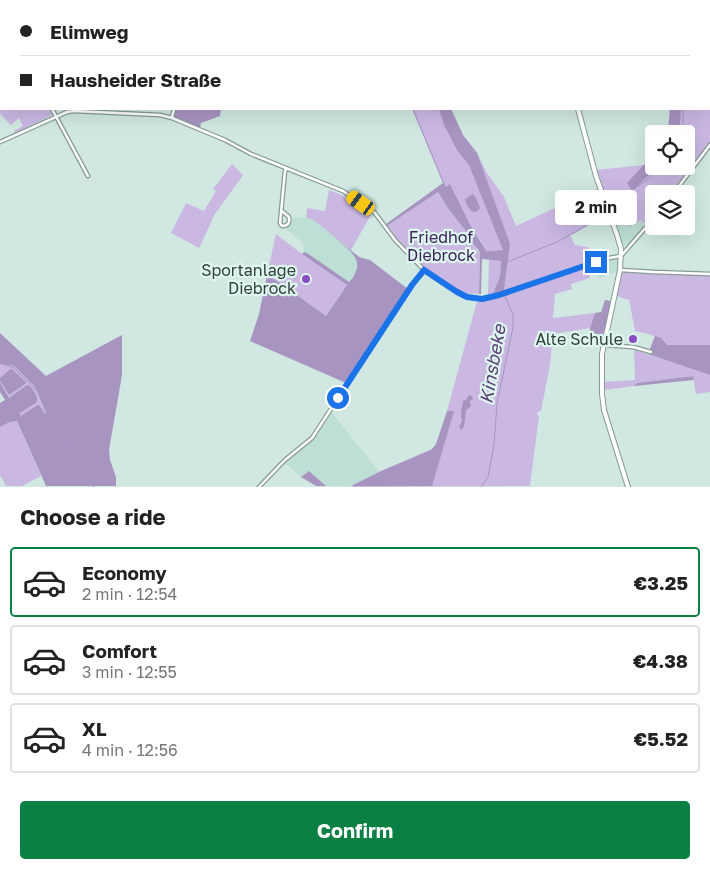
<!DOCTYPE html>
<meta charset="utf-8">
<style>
body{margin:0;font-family:"Golos Text",sans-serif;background:#f2f2f2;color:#222;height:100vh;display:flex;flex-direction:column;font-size:19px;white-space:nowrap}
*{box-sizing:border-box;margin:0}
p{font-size:16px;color:#767676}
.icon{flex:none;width:28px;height:28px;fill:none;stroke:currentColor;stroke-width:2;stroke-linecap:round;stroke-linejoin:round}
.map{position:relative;height:487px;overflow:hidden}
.panel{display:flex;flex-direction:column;background:#fff;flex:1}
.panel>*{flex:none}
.guide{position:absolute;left:0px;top:0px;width:710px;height:110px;box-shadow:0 5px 20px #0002;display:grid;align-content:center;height:110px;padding:0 20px;background:#fff}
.buttons{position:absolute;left:645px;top:125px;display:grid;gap:10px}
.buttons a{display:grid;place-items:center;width:50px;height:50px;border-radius:5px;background:#fff;box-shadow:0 5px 20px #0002;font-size:25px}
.end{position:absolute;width:22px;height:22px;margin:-11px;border:6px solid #1a73e8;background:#fff;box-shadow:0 0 0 2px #fff}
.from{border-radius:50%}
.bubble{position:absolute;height:35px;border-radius:5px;background:#fff;box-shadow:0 5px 20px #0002;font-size:16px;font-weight:700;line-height:35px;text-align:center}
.car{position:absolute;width:15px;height:30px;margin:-15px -8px;border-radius:6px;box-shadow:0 0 4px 1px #0007;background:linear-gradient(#f5c518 24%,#345 0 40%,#f5c518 0 76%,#345 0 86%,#f5c518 0)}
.guide b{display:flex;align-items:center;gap:18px;height:48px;font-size:19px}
.guide b+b{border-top:1px solid #e0e0e0}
.guide i{width:12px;height:12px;background:#222}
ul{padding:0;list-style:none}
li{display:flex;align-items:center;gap:15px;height:70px;margin:0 10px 8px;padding:0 10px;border:2px solid #e0e0e0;border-radius:5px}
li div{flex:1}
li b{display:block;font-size:19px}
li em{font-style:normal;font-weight:700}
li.active{border-color:#0b8043}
li>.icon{width:45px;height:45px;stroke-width:1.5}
h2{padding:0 20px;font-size:22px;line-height:60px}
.cta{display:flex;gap:10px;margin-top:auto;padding:10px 20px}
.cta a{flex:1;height:58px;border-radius:5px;background:#0b8043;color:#fff;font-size:20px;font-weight:700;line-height:58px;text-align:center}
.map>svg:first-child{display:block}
</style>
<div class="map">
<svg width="710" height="487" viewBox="0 0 710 487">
<rect width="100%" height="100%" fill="#d0e8e1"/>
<g fill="#bedfd5">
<path d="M295,217L312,219L364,260L349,282L304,252L303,243L286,229Z"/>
<path d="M613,218L625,221L641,220L644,228L632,242L628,245H624L622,243Z"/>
<path d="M619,259L618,271L599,278L595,264L608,260Z"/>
<path d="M331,411L379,472L351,486H326L309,471L301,477L284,462L310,440Z"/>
</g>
<g fill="#cab8e3">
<path d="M709,29H710V142L697,161L670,194H654V212L643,224L641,220L629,227L625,221L613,218L615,213L614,209L575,233L570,235L575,245L588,247V263L555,275V278L588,267L590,278L571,284L572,289L555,294L553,318L595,313L590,328L553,334L550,365L541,411L538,412L537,414L539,416L530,486L352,487L379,472L443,444L452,411H447L477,301L482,302L504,295L502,290L503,251L487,252L481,241L467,221L448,186L446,187L443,183L412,109H451L463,135L477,153L487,173L504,197L516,226L596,189L602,188L596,170L644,165L654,154V166H686V134H666L668,130L670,109H709Z"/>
<path d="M0,93H1V109H49L52,115L15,133L14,131L23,126L19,118L11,125L0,114Z"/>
<path d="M232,164L243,175L215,214L199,248L171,233L186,203L204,211L216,191L213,189Z"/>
<path d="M329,190L342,195L372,213L351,250L312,219L306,218L307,208L325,211Z"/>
<path d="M438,192L447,207L465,230L470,241L478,250L480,256L479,294C474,293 468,294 463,293C458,291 454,288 449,286C425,271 402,250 387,226Z"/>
<path d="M276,234L302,254L347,285L326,316L280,283L267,275Z"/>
<path d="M489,259L501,261L500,276L493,294H488Z"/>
<path d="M624,268L710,273V345H667C657,335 649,334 635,331L629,300L616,296L621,275Z"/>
<path d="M634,350L685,366L710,375V392L696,394L693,376L637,383L634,386L604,390V382L635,380Z"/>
<path d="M0,364L14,366L34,386L38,394L46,413L45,415L40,406L21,419L20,413L27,385L9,398L0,381L9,395L10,369L0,378Z"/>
<path d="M17,421L41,476L22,486H6L0,475V427L10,422Z"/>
</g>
<g fill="#a794c1">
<path d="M176,109H221L220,116L201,123L200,128L173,117Z"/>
<path d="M439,109H451L463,135L477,153L510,244L504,289L505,292L493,294L500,276L501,261L482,259L481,294H479L480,256L479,250L470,241L465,230L447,207L438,192L387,226L386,224L443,183L446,187L450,184L469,223L487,252L503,250L469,165L457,150L444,125Z"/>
<path d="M670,109H681C680,118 681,125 677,134H666L668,130Z"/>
<path d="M654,154V166H658L632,191L627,183Z"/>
<path d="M473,194L476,198L480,208V209L475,212L471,211L467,205L465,199Z"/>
<path d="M335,238L359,257L370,260L408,289L346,383L250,341L259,314L267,275L280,283L326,316L347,285L302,254L304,252L307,253L349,282C352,279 355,275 356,271C362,257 345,247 336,239Z"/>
<path d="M605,300L611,301L603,336L590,332V328L595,313L601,312Z"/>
<path d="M0,333L46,376L122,335V375L109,450L110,460L116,477V486H46L17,421L10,422L0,427V403L5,400L0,392V382L9,398L27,385L30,386C34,391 38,396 37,402L20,413L21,418L22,415L38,405L40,406L45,414L46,413L38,394L34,386L14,366L0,364Z"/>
<path d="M655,336L661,338L667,345H710V375L648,354Z"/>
<path d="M10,369H12L26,382L25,384L9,395L0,381V378Z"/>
<path d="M693,376L694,380L634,386L637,383Z"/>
<path d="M471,395L473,399L470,401L471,406L466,410L464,427L461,430L459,427L462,421L461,413L463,401L467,399L468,396Z"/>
<path d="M447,411H454L432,486H351L379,472L431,450L436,444Z"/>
<path d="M309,471L326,486H316L301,477Z"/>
</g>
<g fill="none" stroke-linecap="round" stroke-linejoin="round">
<g stroke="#a794c1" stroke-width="1">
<path d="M363,0L369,1"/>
<path d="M409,1V0"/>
<path d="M709,66L710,65"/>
<path d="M413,109L446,189L462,220"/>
<path d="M448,109L454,124L477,165L491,198L508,244L502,289L513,315V327L497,403L494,445L488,477L481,487"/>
<path d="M681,134L683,128V109"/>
<path d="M611,212L614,210L627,194L649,178L661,166"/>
<path d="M467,221L485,252L508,251"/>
<path d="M507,262L557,242L606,215"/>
<path d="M0,363L14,368L40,394L94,487"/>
</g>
<defs>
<g id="minor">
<path d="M209,0L211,1"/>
<path d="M272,1L274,0"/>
<path d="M0,18L1,21"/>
<path d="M709,27H710"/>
<path d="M52,109L88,176"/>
<path d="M172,117L174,109"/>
<path d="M0,142L67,112L74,111L160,115L172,118L225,140L251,154L343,191L375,213L395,240L424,270L446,285L467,297L482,299L499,295L596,262L609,258L621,256L654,218"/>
<path d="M673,194L710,145"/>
<path d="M282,211L289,217C290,223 288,226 282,226L280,223L285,171L286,169"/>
<path d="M620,270L654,272L710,274"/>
<path d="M604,345L633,347L651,352"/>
<path d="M259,487L285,460L312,438L412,285L424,271"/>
</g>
<g id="secondary">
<path d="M549,0V1"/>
<path d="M578,109L596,176L617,235L621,249L620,270L602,354V394L604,410L628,487"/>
</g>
</defs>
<use href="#minor" stroke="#869c95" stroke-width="5"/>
<use href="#secondary" stroke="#869c95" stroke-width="6"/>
<use href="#minor" stroke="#fff" stroke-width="2.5"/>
<use href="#secondary" stroke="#fff" stroke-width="4"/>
</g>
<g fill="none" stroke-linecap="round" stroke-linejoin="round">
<path stroke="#1a73e8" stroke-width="6" d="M338,398L412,285L424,270L457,292L467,297L482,299L499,295L596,262"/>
</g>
<g fill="#884dc3" stroke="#ddf6ee" stroke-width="2">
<circle cx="306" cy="279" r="5"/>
<circle cx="633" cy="339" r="5"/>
</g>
<g text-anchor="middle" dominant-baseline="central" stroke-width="4.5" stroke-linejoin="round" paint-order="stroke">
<g font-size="16" fill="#3d225a" stroke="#ddf6ee">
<text x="441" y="237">Friedhof<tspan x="441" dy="18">Diebrock</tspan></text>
</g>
<g font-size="16" fill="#353e3c" stroke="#ddf6ee" text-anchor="end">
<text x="296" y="270">Sportanlage<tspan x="296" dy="18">Diebrock</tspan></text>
<text x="623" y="339">Alte Schule</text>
</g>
<g font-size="18" font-style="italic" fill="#5c417b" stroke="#ddf6ee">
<text transform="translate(492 364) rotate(-80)">Kinsbeke</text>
</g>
</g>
</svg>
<div class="buttons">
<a><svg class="icon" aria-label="locate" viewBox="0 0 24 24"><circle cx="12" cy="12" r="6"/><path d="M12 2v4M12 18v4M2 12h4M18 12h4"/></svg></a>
<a><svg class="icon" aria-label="layers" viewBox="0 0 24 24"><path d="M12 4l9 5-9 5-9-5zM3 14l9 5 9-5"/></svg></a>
</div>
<i class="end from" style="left:338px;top:398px"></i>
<i class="end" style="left:596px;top:262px"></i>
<div class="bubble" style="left:555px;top:190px;width:82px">2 min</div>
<i class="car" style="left:361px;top:203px;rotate:305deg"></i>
<div class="guide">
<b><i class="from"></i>Elimweg</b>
<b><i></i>Hausheider Straße</b>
</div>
</div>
<section class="panel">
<h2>Choose a ride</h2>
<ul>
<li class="active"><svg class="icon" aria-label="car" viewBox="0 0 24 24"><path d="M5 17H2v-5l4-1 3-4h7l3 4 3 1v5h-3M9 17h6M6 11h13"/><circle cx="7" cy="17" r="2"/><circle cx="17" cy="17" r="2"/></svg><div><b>Economy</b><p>2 min · 12:54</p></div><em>€3.25</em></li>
<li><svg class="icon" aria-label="car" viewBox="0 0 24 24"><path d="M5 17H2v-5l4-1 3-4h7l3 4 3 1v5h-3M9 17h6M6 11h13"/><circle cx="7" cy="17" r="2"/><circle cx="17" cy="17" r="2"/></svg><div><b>Comfort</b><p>3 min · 12:55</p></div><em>€4.38</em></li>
<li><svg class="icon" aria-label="car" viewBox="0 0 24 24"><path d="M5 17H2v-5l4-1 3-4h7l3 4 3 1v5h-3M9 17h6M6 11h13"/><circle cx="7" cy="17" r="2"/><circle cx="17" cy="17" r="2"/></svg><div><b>XL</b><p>4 min · 12:56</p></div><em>€5.52</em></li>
</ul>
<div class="cta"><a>Confirm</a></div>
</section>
